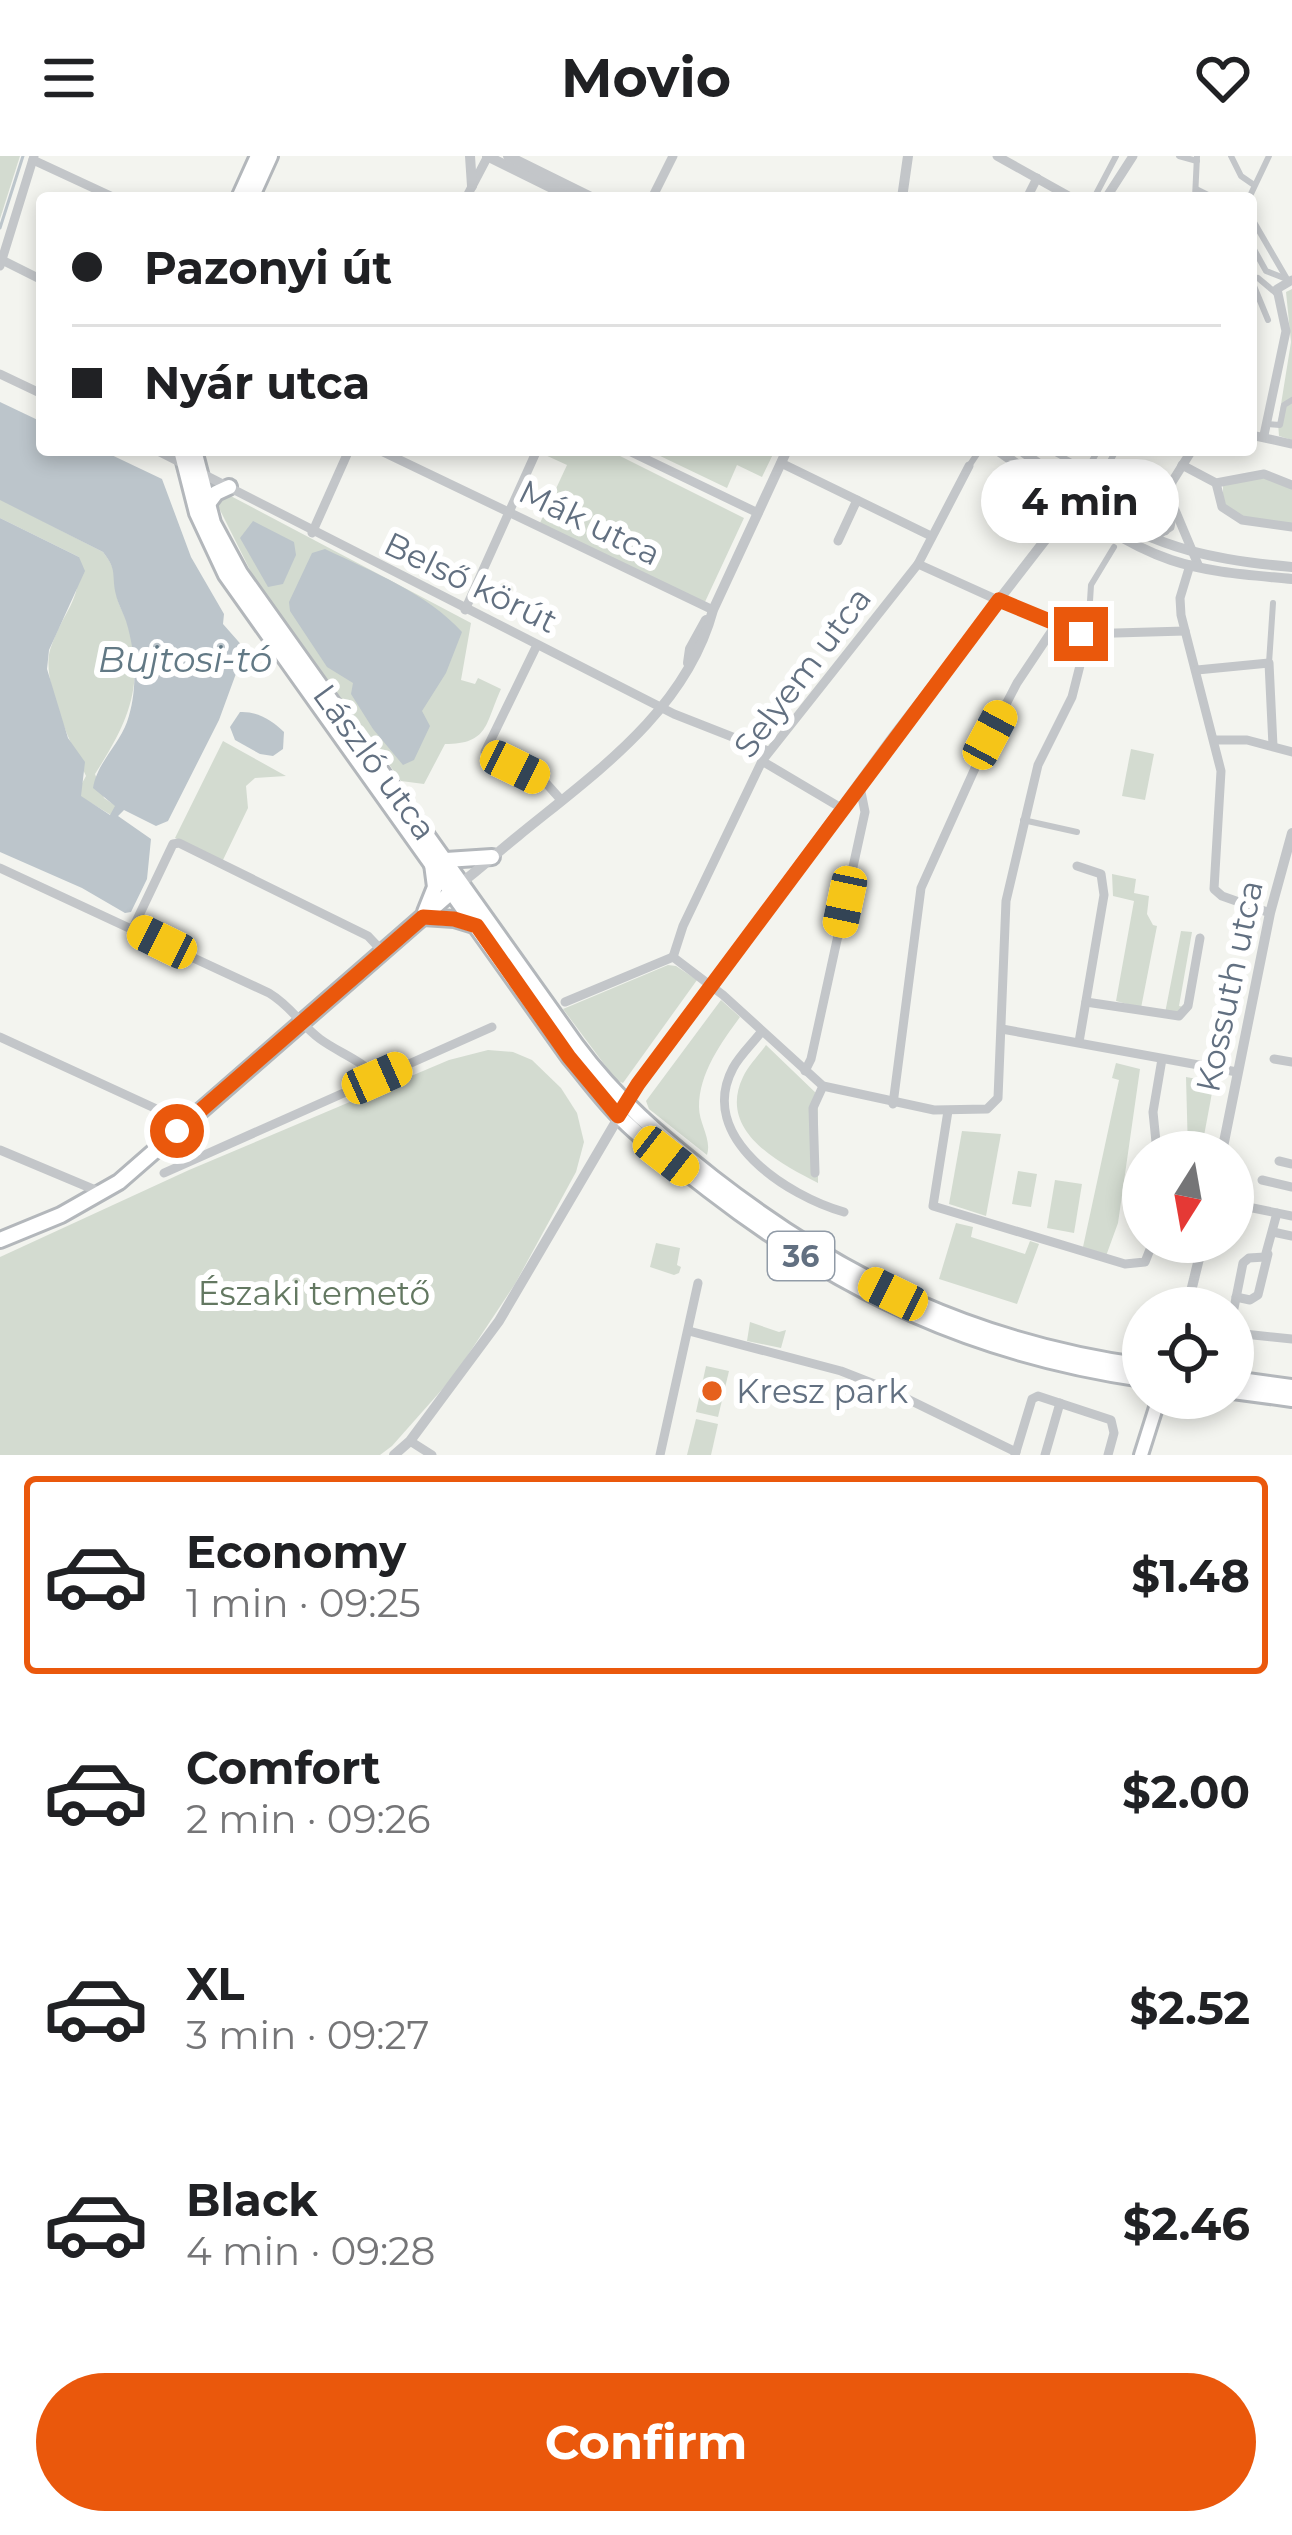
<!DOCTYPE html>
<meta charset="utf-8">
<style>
body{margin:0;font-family:Montserrat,sans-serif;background:#f2f2f2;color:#202124;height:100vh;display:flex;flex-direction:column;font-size:45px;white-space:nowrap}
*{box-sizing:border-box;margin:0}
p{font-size:39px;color:#757577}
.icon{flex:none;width:66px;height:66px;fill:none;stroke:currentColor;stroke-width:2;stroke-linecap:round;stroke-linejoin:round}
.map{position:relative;height:1299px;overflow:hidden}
.drawer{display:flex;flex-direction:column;background:#fff;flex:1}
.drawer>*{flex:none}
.banner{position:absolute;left:36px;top:36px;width:1221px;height:264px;border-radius:12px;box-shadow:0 6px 18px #0003;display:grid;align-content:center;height:264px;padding:0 36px;background:#fff}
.needle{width:78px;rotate:191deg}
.buttons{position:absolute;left:1122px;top:975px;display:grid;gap:24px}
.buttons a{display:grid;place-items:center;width:132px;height:132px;border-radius:50%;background:#fff;box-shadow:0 6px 18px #0003;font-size:60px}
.end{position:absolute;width:54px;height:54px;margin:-27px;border:15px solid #ea580c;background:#fff;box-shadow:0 0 0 6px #fff}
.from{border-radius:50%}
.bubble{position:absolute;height:84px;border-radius:42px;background:#fff;box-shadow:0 6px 18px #0003;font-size:39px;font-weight:700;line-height:84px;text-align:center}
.car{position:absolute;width:36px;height:72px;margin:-36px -18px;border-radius:15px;box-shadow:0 0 9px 3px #0007;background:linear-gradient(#f5c518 24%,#345 0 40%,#f5c518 0 76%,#345 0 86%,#f5c518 0)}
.banner b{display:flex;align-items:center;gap:42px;height:114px;font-size:45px}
.banner b+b{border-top:3px solid #e0e0e0}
.banner i{width:30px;height:30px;background:#202124}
ul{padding:21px 0 0;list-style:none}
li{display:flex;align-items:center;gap:36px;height:198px;margin:0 24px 18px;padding:0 12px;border:6px solid transparent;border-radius:12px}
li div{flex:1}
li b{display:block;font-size:45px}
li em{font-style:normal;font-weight:700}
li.current{border-color:#ea580c}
li>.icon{width:108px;height:108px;stroke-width:1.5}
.action{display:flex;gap:24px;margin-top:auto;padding:24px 36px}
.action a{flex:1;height:138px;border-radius:72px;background:#ea580c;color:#fff;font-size:48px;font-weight:700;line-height:138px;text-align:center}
header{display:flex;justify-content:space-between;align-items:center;height:156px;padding:0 36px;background:#fff;font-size:54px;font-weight:700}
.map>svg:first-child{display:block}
</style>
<header><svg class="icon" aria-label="menu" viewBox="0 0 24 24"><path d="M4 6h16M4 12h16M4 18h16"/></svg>Movio<svg class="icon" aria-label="heart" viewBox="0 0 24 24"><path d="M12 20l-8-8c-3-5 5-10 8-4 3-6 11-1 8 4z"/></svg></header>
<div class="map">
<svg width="1292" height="1299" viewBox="0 0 1292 1299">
<rect width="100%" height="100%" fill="#f3f4ef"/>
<g fill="#d3dbd0">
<path d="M0,0H20L0,63Z"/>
<path d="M1292,133V284L1279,280L1278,267L1291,186L1286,136Z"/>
<path d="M544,294H608L744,362L704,448L540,367L567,309L543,298Z"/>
<path d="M658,294H775L762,321L737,309L727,332L656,298Z"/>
<path d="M1264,319L1292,331V369L1242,362L1223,350V330Z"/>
<path d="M227,338L471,467L461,524L475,528L478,522L501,533C485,568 489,588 445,588L424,628L401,625L253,420L218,350Z"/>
<path d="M1109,340L1117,345L1120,340L1146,354L1163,375L1124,359L1108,344Z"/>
<path d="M0,343L103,396C118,415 113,418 117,440C118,449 124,457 127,466C146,529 128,566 95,618L104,642L116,650L111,659L81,641L80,631L86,620C72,590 39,522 51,491C65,451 81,448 79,401L0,362Z"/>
<path d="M223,585L286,620L255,622L246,630L248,652L222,706L175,682Z"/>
<path d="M1131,593L1154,598L1145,644L1122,640Z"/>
<path d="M1112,718L1136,723L1134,737L1149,740L1147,758L1153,769L1157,770L1141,852L1116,845L1134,745L1113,740Z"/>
<path d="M1181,775L1192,776L1179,850L1184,851L1180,857H1165Z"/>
<path d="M668,809L676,810L697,824L623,927L616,924L563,853Z"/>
<path d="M721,844L740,861C721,887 699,917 699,951C699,968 712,983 707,999L649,953L646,945Z"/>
<path d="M766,889L818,939V1027C779,1007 717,975 743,921C748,910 759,899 766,889Z"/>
<path d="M488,894L513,896L532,904L561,932L577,957L584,986L576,1016L515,1128L454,1220L392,1290L380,1299H0V1101L189,1014L449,904Z"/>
<path d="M1116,907L1140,913L1118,1067L1106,1100L1083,1091L1119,924L1112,922Z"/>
<path d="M1186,921L1214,926L1201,996H1188Z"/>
<path d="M962,975L1001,978L986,1060L949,1048Z"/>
<path d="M1018,1015L1037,1018L1031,1051L1012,1048Z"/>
<path d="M1055,1024L1082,1028L1074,1077L1047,1072Z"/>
<path d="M956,1067L973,1071L971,1081L1025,1098L1030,1085L1039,1088L1017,1148L939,1123Z"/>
<path d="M656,1087L680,1092L677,1109L681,1111L679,1117L674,1119L650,1111Z"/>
<path d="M750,1166L779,1176L786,1174L781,1192L747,1185Z"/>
<path d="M706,1210L729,1215L718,1261L696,1256Z"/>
<path d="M696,1263L718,1268L711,1299H687Z"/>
</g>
<g fill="#bcc5cb">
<path d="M0,246L42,266V294H101L162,323L191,401L224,458L223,468L245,493L219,564L168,665L156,670L124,654L118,660L151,683L147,723L131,756L125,757L82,732L0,696V362L79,401L85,415L49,494L47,513L68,582L85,606L81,640L110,659L115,650L93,632C97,607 118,590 127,566C138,535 136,497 126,465C123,456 118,448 116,439C111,418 118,415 103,396L0,344Z"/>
<path d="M253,365L294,386L296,399L283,428L268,431L240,382Z"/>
<path d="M325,393C371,415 428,438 462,476L446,517L422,555L430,570L414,604L403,609L373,573L351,538L353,527L327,511L290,455L289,446L312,397Z"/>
<path d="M240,556C257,555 272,564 284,576L283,593L273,600L260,598L235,584L230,571Z"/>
</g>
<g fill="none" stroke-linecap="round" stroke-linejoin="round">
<path stroke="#bcc5cb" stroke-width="3" d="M0,72L23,0"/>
<defs>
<path id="secondary" d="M1141,1299L1159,1242"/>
<g id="primary">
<path d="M239,42L258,0"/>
<path d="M251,42L270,0"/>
<path d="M181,294L197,357L226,419L569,901C587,922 603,945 623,964C649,990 680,1011 709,1034C842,1137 976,1199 1143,1223"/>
<path d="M194,294L213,367L240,417L576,889C617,944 660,980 713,1022C844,1124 977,1187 1143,1210"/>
<path d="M207,349L216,337L229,331"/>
<path d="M446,704L492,701"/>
<path d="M425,756L435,731L432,708"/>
<path d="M423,761L454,763L477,770"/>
<path d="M0,1084L61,1059L119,1026L457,731"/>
<path d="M1233,1223L1292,1231"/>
<path d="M1233,1235L1292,1243"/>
</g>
</defs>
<use href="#secondary" stroke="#b5b9bd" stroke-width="18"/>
<use href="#primary" stroke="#b3b7bb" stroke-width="20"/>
<g stroke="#c3c6c9" stroke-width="6">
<path d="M1179,0L1197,5"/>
<path d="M1231,0L1241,20L1254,29"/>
<path d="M1196,33L1214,42"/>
<path d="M1094,42L1116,0"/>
<path d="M1195,42L1197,0"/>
<path d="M1249,42L1269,0"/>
<path d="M1251,61L1287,123"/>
<path d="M1251,88L1266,115L1284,122"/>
<path d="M1258,122L1277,138"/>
<path d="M1251,123L1268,164"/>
<path d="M1268,268L1280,269L1284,249L1292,244"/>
<path d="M1050,294L1145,347L1166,376"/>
<path d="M969,310L979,295"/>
<path d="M1075,318L1087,314L1098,294"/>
<path d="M1107,338L1103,319L1116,294"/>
<path d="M1088,477L1091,429L1114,391"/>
<path d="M1269,507L1273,447"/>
<path d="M1023,664L1077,676"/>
</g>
<g stroke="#c3c6c9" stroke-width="9">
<path d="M997,0L1072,42"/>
<path d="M33,4L115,42"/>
<path d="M466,42L488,0"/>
<path d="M652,42L673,0"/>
<path d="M1027,42L1037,22"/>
<path d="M1106,42L1133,0"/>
<path d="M2,104L42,124"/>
<path d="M0,110L34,0"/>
<path d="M0,218L42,238"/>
<path d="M1251,279L1292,288"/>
<path d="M1264,279L1286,175L1277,133L1292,124"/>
<path d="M156,294L674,558L768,595"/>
<path d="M379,294L713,454"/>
<path d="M627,294L758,357"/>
<path d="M1192,294L1172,326L1170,342L1199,411"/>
<path d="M781,307L931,380"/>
<path d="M1182,309L1216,327L1264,318L1292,329"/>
<path d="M1216,327L1222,351L1242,364L1292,371"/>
<path d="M312,377L349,294"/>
<path d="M1153,382L1170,371L1173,356"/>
<path d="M838,385L857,344"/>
<path d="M918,408L1055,470L1081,478L1185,475"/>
<path d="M1190,409L1180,442L1181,459L1221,615L1214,733L1222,740L1270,757"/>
<path d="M465,454L537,294"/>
<path d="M537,489L485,596L545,626L562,645"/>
<path d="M1197,514L1269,507L1273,590"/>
<path d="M1214,584H1247L1292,596"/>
<path d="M762,605L843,653"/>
<path d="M1077,710L1101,718L1104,739L1079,886"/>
<path d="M0,712L269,837C291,850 301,869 320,883C339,897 362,904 377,922"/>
<path d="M133,772L173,688L179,687L368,780L383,796"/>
<path d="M673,801L723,839L823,930L934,954L987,953L998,942L1006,745L1038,609L1072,541L1088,478"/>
<path d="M673,801L683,770L762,605L918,408L969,310"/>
<path d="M565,846L673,801"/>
<path d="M1086,846L1179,860L1188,850L1200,782"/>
<path d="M1002,873L1237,916"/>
<path d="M762,875C753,887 740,899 733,912C696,982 788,1040 844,1056"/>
<path d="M0,881L187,967"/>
<path d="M1274,903L1292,906"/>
<path d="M805,915L811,903L865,656L860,631"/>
<path d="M893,948L921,732L990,579L1017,527L1055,470"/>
<path d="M948,955L933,1050L1125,1108L1145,1106L1153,1086"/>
<path d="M0,994L100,1036"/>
<path d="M1157,996L1153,956L1162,903"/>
<path d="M1279,1005L1292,1008"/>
<path d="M164,1017L492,871"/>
<path d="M815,1017L813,952L823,930"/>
<path d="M1262,1024L1292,1031"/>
<path d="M1233,1048L1292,1060"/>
<path d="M1273,1076L1292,1080"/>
<path d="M1236,1141L1250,1144L1258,1139L1268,1098"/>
<path d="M1233,1157L1243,1107L1249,1102L1265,1101L1277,1057"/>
<path d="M1233,1170L1244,1178L1292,1183"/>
<path d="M689,1175L841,1215L887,1233L1016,1296"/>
<path d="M410,1285L432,1299"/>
<path d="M660,1299L698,1127"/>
<path d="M1015,1299L1032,1243L1038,1240L1111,1264L1114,1277L1108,1299"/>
<path d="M1045,1299L1060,1247"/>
</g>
<g stroke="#c3c6c9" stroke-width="10">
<path d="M470,0L472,30"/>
<path d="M487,0L572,42"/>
<path d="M508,0L593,42"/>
<path d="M902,42L908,0"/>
<path d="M997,294C1053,332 1106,382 1171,404C1210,417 1251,419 1292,423"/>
<path d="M1020,294C1046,312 1070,333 1096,351C1155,393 1221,405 1292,411"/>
<path d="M688,507L690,493L706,464"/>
<path d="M461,727C481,712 499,695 518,680C595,617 686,555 713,454L787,294"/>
<path d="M1222,996L1270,757L1292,677"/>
<path d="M1187,1152L1203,1086"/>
<path d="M394,1299L410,1285L499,1165L638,928L895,578L1080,339"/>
</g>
<use href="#secondary" stroke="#fff" stroke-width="12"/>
<use href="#primary" stroke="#fff" stroke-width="14"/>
</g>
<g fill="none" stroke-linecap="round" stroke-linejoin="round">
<path stroke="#ea580c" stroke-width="15" d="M177,975L423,761L454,763L477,770L569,901L618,960L638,928L999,444L1081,478"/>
</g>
<circle fill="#e6611d" stroke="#fff" stroke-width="4.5" cx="712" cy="1235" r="12"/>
<g text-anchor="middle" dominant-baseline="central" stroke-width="12" stroke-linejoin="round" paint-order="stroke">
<rect fill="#fff" stroke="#919ba7" stroke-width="3" x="768" y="1076" width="66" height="48" rx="9"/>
<g font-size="30" font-weight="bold" fill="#627081">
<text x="801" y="1100">36</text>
</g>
<g font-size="33" fill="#627081" stroke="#fff">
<text transform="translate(590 366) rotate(26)">Mák utca</text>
<text transform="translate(471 426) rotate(26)">Belső körút</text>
<text transform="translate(802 516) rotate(-53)">Selyem utca</text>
<text transform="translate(375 606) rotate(54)">László utca</text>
<text transform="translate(1229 830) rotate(-78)">Kossuth utca</text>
</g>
<g font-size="33" fill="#637861" stroke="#fff">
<text x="314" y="1137">Északi temető</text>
</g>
<g font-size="33" fill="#627081" stroke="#fff" text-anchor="start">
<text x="736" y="1235">Kresz park</text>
</g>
<g font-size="36" font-style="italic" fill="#627985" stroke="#fff">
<text x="185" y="503">Bujtosi-tó</text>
</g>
</g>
</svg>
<div class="buttons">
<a><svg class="needle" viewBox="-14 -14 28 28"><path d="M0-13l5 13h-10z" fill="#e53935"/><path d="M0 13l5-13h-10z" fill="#757577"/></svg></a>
<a><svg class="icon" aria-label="locate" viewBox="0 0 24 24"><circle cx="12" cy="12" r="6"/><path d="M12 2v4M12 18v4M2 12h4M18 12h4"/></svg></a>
</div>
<i class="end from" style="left:177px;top:975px"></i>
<i class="end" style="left:1081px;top:478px"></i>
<div class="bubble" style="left:981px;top:303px;width:198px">4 min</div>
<i class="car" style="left:990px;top:579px;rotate:28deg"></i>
<i class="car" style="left:515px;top:611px;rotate:116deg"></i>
<i class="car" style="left:845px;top:746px;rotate:192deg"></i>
<i class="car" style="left:162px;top:786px;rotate:296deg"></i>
<i class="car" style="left:377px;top:922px;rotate:66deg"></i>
<i class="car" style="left:666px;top:1000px;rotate:128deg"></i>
<i class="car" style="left:893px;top:1138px;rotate:296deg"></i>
<div class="banner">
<b><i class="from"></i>Pazonyi út</b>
<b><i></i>Nyár utca</b>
</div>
</div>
<section class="drawer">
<ul>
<li class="current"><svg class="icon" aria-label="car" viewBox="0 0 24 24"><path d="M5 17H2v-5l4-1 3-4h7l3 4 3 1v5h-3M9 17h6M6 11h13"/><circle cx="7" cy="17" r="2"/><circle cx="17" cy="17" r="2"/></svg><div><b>Economy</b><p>1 min · 09:25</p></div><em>$1.48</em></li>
<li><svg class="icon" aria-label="car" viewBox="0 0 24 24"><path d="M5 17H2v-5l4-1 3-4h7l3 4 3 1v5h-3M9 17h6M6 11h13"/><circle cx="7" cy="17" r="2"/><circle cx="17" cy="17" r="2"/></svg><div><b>Comfort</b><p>2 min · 09:26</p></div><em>$2.00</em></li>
<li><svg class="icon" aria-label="car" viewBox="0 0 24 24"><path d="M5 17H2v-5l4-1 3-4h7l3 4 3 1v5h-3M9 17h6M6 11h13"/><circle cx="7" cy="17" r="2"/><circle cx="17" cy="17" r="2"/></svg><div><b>XL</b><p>3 min · 09:27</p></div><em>$2.52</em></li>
<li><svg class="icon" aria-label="car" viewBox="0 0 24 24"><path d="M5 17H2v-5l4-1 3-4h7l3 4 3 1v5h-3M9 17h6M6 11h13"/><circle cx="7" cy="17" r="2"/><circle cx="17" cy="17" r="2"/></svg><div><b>Black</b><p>4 min · 09:28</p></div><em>$2.46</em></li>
</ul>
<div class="action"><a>Confirm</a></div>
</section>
